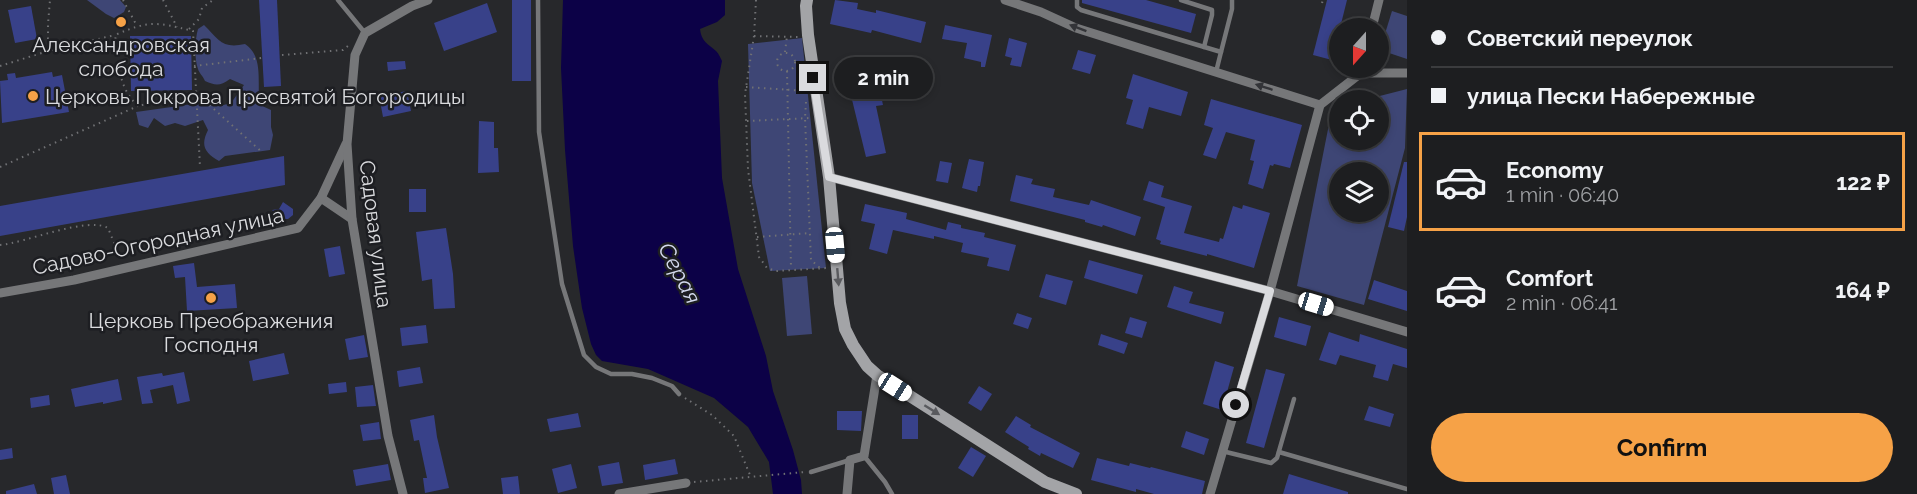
<!DOCTYPE html>
<meta charset="utf-8">
<style>
body{margin:0;font-family:Raleway,sans-serif;background:#2a2b2d;color:#f1f3f6;height:100vh;display:flex;flex-direction:column;font-size:22px;white-space:nowrap}
*{box-sizing:border-box;margin:0}
p{font-size:20px;color:#a0a2a5}
.icon{flex:none;width:33px;height:33px;fill:none;stroke:currentColor;stroke-width:2;stroke-linecap:round;stroke-linejoin:round}
.map{position:relative;flex:1;overflow:hidden}
.panel{display:flex;flex-direction:column;background:#1d1e20;width:510px}
.panel>*{flex:none}
.hud{display:grid;align-content:center;height:132px;padding:0 24px;background:#1d1e20}
.needle{width:39px;rotate:201deg}
.controls{position:absolute;left:1329px;top:18px;display:grid;gap:12px}
.controls a{display:grid;place-items:center;width:60px;height:60px;border-radius:50%;background:#1d1e20;box-shadow:0 3px 9px #0003,0 0 0 2px #3b3c3e;font-size:30px}
.end{position:absolute;width:27px;height:27px;margin:-14px;border:8px solid #dadbde;background:#111;box-shadow:0 0 0 3px #111}
.from{border-radius:50%}
.bubble{position:absolute;height:42px;border-radius:21px;background:#1d1e20;box-shadow:0 3px 9px #0003,0 0 0 2px #3b3c3e;font-size:20px;font-weight:700;line-height:42px;text-align:center}
.car{position:absolute;width:18px;height:36px;margin:-18px -9px;border-radius:8px;box-shadow:0 0 4px 2px #0007;background:linear-gradient(#fff 24%,#345 0 40%,#fff 0 76%,#345 0 86%,#fff 0)}
.hud b{display:flex;align-items:center;gap:21px;height:57px;font-size:22px}
.hud b+b{border-top:2px solid #3b3c3e}
.hud i{width:15px;height:15px;background:#f1f3f6}
ul{padding:0;list-style:none}
li{display:flex;align-items:center;gap:18px;height:99px;margin:0 12px 9px;padding:0 12px;border:3px solid transparent;border-radius:0px}
li div{flex:1}
li b{display:block;font-size:22px}
li em{font-style:normal;font-weight:700}
li.on{border-color:#f6a247}
li>.icon{width:54px;height:54px;stroke-width:1.5}
.action{display:flex;gap:12px;margin-top:auto;padding:12px 24px}
.action a{flex:1;height:69px;border-radius:36px;background:#f6a247;color:#111;font-size:24px;font-weight:700;line-height:69px;text-align:center}
main{display:flex;flex:1;min-height:0}
.map>svg:first-child{display:block}
</style>
<main>
<div class="map">
<svg width="1407" height="494" viewBox="0 0 1407 494">
<rect width="100%" height="100%" fill="#27282b"/>
<g fill="#3e4675" fill-rule="evenodd">
<path d="M87,0H120L126,7L124,12L114,18L106,14Z"/>
<path d="M1392,11L1407,16V59L1380,50Z"/>
<path d="M204,25C219,40 222,49 245,44C265,57 256,85 260,105L271,110V127L273,135L270,150L225,156L219,161C205,153 200,146 208,130L203,120L185,126L175,123L165,126L154,118L148,128L139,125L136,112L200,103L210,98L220,106L231,103L244,85L230,79C220,86 216,86 205,81C203,76 199,73 198,69C194,58 195,39 198,29Z"/>
<path d="M802,38L826,268L770,271L752,183L748,44Z"/>
<path d="M1407,89L1405,148L1364,305L1297,286L1332,109L1339,107L1340,140H1378V100H1364ZM1340,172H1378V212H1340Z"/>
<path d="M807,276L812,334L787,336L782,278Z"/>
</g>
<path fill="#0c0147" d="M563,0H725V15L717,22L700,29C701,41 708,44 716,51C719,54 720,57 722,61L718,81L722,178L738,269L766,356L773,391L793,450L801,480L802,494H773L769,462L748,427L714,398L648,369L602,361L596,355L591,344L582,308L573,246L565,150L561,68Z"/>
<g fill="#384189">
<path d="M259,0H277L281,86L264,87Z"/>
<rect x="512" y="0" width="19" height="81"/>
<path d="M835,0L858,3L857,9L876,13V10L926,22L921,43L872,30L871,33L830,24Z"/>
<path d="M1082,0H1146L1196,14L1191,33L1082,3Z"/>
<path d="M1327,0H1347L1332,60L1313,55Z"/>
<path d="M487,3L497,32L444,51L434,23Z"/>
<path d="M31,6L37,39L15,43L8,10Z"/>
<path d="M945,25L992,35L985,67H981V62L964,58L967,43L942,39Z"/>
<path d="M130,36H191L192,90L131,91Z"/>
<path d="M1009,38L1027,43L1021,67L1010,65L1012,58L1005,56Z"/>
<path d="M1078,50L1096,55L1090,74L1072,69Z"/>
<path d="M405,61L406,69L388,71L387,62Z"/>
<path d="M874,64L883,105L876,106L886,153L866,157L845,71Z"/>
<path d="M52,72L53,77L62,75L69,112L2,123L0,81L8,80L7,74L15,73L16,78Z"/>
<path d="M1133,74L1188,92L1181,116L1149,107L1143,129L1126,124L1133,100L1126,98Z"/>
<path d="M407,91L411,111L383,117L379,96Z"/>
<path d="M1211,99L1302,125L1290,168L1274,164L1273,166L1270,165L1263,189L1248,184L1254,161L1250,160L1255,140L1226,132L1216,159L1203,155L1213,128L1204,125Z"/>
<path d="M479,121L494,122V148H498L499,172L478,173Z"/>
<path d="M284,156L285,185L0,236V206Z"/>
<path d="M969,159L984,162L980,186H978L977,192L962,188Z"/>
<path d="M940,161L952,163L948,183L936,181Z"/>
<path d="M1404,162H1407V217L1404,231L1388,227Z"/>
<path d="M1016,175L1033,179L1031,184L1055,189L1053,197L1089,205L1091,200L1141,217L1135,236L1103,225L1102,227L1085,222V220L1010,201Z"/>
<path d="M1149,181L1164,186L1161,197L1192,206L1184,233L1219,242L1220,238L1223,239L1233,206L1242,209L1243,205L1270,213L1254,268L1207,254V256L1160,244L1161,241L1156,239L1165,207L1143,200Z"/>
<rect x="409" y="189" width="17" height="23"/>
<path d="M283,202L293,209V215L288,219H282L272,210L279,209Z"/>
<path d="M865,204L907,213L906,219L946,230L948,222L961,225V228L985,233L984,237L1016,245L1009,271L987,266L989,258L961,252L963,243L934,236V239L893,230L887,254L869,249L875,224L861,221Z"/>
<path d="M446,228L453,274L455,308L434,309L432,279L422,281L416,232Z"/>
<path d="M340,246L345,274L329,277L324,249Z"/>
<path d="M1089,260L1143,275L1137,294L1084,278Z"/>
<path d="M194,263L197,287L235,284L237,308L187,311L185,277L175,278L173,266Z"/>
<path d="M1046,274L1073,281L1066,305L1039,297Z"/>
<path d="M1374,280L1407,291V311L1368,299Z"/>
<path d="M1174,286L1193,292L1189,303L1224,312L1221,324L1167,307Z"/>
<path d="M1017,313L1032,318L1028,329L1013,324Z"/>
<path d="M1130,317L1147,322L1142,338L1125,333Z"/>
<path d="M1279,317L1311,326L1306,346L1274,337Z"/>
<path d="M426,325L428,343L402,346L400,328Z"/>
<path d="M1329,332L1359,342L1360,334L1407,349V368L1393,364L1388,381L1373,377L1376,365L1340,355L1336,365L1319,360Z"/>
<path d="M1101,334L1128,343L1124,354L1098,345Z"/>
<path d="M364,335L368,357L349,360L345,339Z"/>
<path d="M284,353L289,374L253,381L249,361Z"/>
<path d="M1215,361L1234,367L1222,410L1203,404Z"/>
<path d="M420,367L423,383L399,387L397,371Z"/>
<path d="M1266,369L1285,374L1264,448L1246,443Z"/>
<path d="M184,372L190,401L177,404L173,385L150,390L153,403L142,404L137,377L162,373L163,376Z"/>
<path d="M118,379L122,400L103,404V402L75,407L71,389Z"/>
<path d="M346,382L347,392L329,394L328,384Z"/>
<path d="M373,385L376,406L357,407L355,387Z"/>
<path d="M979,386L992,394L981,411L968,403Z"/>
<path d="M49,395L50,405L31,408L30,398Z"/>
<path d="M1369,406L1394,414L1390,427L1364,420Z"/>
<path d="M837,411H862L861,431L837,430Z"/>
<path d="M578,413L581,427L550,432L547,419Z"/>
<path d="M434,415L437,437L449,488L425,493L423,478H427L419,440L414,441L410,420Z"/>
<rect x="902" y="415" width="16" height="24"/>
<path d="M1016,416L1031,425L1030,427L1080,453L1073,468L1041,453L1040,456L1028,449L1029,447L1005,432Z"/>
<path d="M379,422L381,439L363,441L360,425Z"/>
<path d="M1186,431L1209,439L1204,455L1181,447Z"/>
<path d="M971,447L986,456L973,477L958,468Z"/>
<path d="M12,448L13,458L0,460V450Z"/>
<path d="M1097,458L1129,466L1130,463L1150,468L1151,467L1205,481L1202,494H1154L1136,489V492L1091,480Z"/>
<path d="M675,459L678,474L645,480L643,465Z"/>
<path d="M619,462L623,483L602,486L598,466Z"/>
<path d="M388,464L391,480L356,486L353,470Z"/>
<path d="M571,464L577,488L558,493L552,469Z"/>
<path d="M1289,474L1348,492V494H1283Z"/>
<path d="M66,475L70,494H54L51,478Z"/>
<path d="M518,476L520,494H503L501,478Z"/>
<path d="M34,484L37,494H6V491Z"/>
</g>
<g fill="none" stroke-linecap="round" stroke-linejoin="round">
<g stroke="#707174" stroke-width="2" stroke-dasharray="1.5 4.5" stroke-linecap="butt">
<path d="M123,0L137,26"/>
<path d="M163,0L177,27"/>
<path d="M756,0L754,36L745,94L748,169L759,257L767,268L776,271L827,268"/>
<path d="M1322,3L1323,0"/>
<path d="M189,29L199,19L202,8L213,0"/>
<path d="M754,36L798,37"/>
<path d="M48,51V24L50,0"/>
<path d="M785,52L787,36"/>
<circle cx="786" cy="62" r="9"/>
<path d="M282,55L343,50L349,45"/>
<path d="M0,66L48,51L115,35"/>
<path d="M194,66L262,58"/>
<path d="M787,71L791,269"/>
<path d="M746,87L807,91"/>
<path d="M196,93L138,106C118,88 118,61 115,35C150,20 156,22 193,31L200,167"/>
<path d="M196,93L263,153"/>
<path d="M806,102L805,118L811,260L821,269"/>
<path d="M747,121L810,118"/>
<path d="M0,167L138,106"/>
<path d="M757,237L810,233"/>
<path d="M0,245C25,243 87,216 108,228L115,245"/>
<path d="M685,398L712,415L734,436L750,475"/>
<path d="M694,482L805,472"/>
</g>
<g stroke="#767779" stroke-width="4.5">
<path d="M338,0L365,33"/>
<path d="M538,0L539,132L562,284L584,355L596,367L611,374H632L652,378L672,386L679,394"/>
<path d="M1077,0V7L1081,10L1221,52L1216,72"/>
<path d="M1181,0L1212,10V15L1204,47"/>
<path d="M1221,52L1232,9V0"/>
<path d="M1222,451L1271,463L1277,458L1294,399"/>
<path d="M1279,452L1407,489"/>
<path d="M864,456L885,482L892,494"/>
<path d="M811,472L850,460"/>
</g>
<g stroke="#767779" stroke-width="9">
<path d="M1005,0L1041,12L1076,28L1320,105"/>
<path d="M1372,28L1379,0"/>
<path d="M1361,73H1407"/>
<path d="M1320,105L1361,73"/>
<path d="M829,177L1270,291L1407,332"/>
<path d="M321,198L352,219"/>
<path d="M0,293L74,280L298,228L321,198L346,144"/>
<path d="M403,494L388,436L352,219L347,144L355,55L365,33L412,6L428,0"/>
<path d="M619,494L686,483"/>
<path d="M847,494L850,460L864,456L877,375"/>
<path d="M1210,494L1270,291L1320,105"/>
</g>
<path stroke="#a3a4a7" stroke-width="12" d="M807,0L806,6L808,35L829,177L840,303L845,329L853,345L867,366L877,375L1045,482L1076,494"/>
</g>
<defs><path id="oneway-solid" d="M-6-.8H1V-3.2L6.5 0L1 3.2V.8H-6Z" transform="scale(1.5)"/></defs>
<g fill="#333438">
<use href="#oneway-solid" transform="translate(1078 28) rotate(-159)"/>
<use href="#oneway-solid" transform="translate(1264 87) rotate(-162)"/>
</g>
<g fill="#595a5e">
<use href="#oneway-solid" transform="translate(838 277) rotate(85)"/>
<use href="#oneway-solid" transform="translate(932 410) rotate(32)"/>
</g>
<g fill="none" stroke-linecap="round" stroke-linejoin="round">
<path stroke="#dadbde" stroke-width="8" d="M813,78L829,177L1270,291L1236,405"/>
</g>
<g fill="#f6a247" stroke="#1d1e22" stroke-width="2">
<circle cx="121" cy="22" r="6"/>
<circle cx="33" cy="96" r="6"/>
<circle cx="211" cy="298" r="6"/>
</g>
<g text-anchor="middle" dominant-baseline="central" stroke-width="5" stroke-linejoin="round" paint-order="stroke">
<g font-size="21" fill="#dadbde" stroke="#1d1e22">
<text x="121" y="44">Александровская<tspan x="121" dy="24">слобода</tspan></text>
<text x="45" y="96" text-anchor="start">Церковь Покрова Пресвятой Богородицы</text>
<text x="211" y="320">Церковь Преображения<tspan x="211" dy="24">Господня</tspan></text>
</g>
<g font-size="21" fill="#dadbde" stroke="#1d1e22">
<text transform="translate(376 234) rotate(83)">Садовая улица</text>
<text transform="translate(158 241) rotate(-12)">Садово-Огородная улица</text>
</g>
<g font-size="22" font-style="italic" fill="#d4daef" stroke="#1d1e22">
<text transform="translate(680 273) rotate(62)">Серая</text>
</g>
</g>
</svg>
<div class="controls">
<a><svg class="needle" viewBox="-14 -14 28 28"><path d="M0-13l5 13h-10z" fill="#e53935"/><path d="M0 13l5-13h-10z" fill="#a0a2a5"/></svg></a>
<a><svg class="icon" aria-label="locate" viewBox="0 0 24 24"><circle cx="12" cy="12" r="6"/><path d="M12 2v4M12 18v4M2 12h4M18 12h4"/></svg></a>
<a><svg class="icon" aria-label="layers" viewBox="0 0 24 24"><path d="M12 4l9 5-9 5-9-5zM3 14l9 5 9-5"/></svg></a>
</div>
<i class="end from" style="left:1236px;top:405px"></i>
<i class="end" style="left:813px;top:78px"></i>
<div class="bubble" style="left:834px;top:57px;width:99px">2 min</div>
<i class="car" style="left:835px;top:245px;rotate:175deg"></i>
<i class="car" style="left:1316px;top:304px;rotate:107deg"></i>
<i class="car" style="left:895px;top:387px;rotate:122deg"></i>
</div>
<section class="panel">
<div class="hud">
<b><i class="from"></i>Советский переулок</b>
<b><i></i>улица Пески Набережные</b>
</div>
<ul>
<li class="on"><svg class="icon" aria-label="car" viewBox="0 0 24 24"><path d="M5 17H2v-5l4-1 3-4h7l3 4 3 1v5h-3M9 17h6M6 11h13"/><circle cx="7" cy="17" r="2"/><circle cx="17" cy="17" r="2"/></svg><div><b>Economy</b><p>1 min · 06:40</p></div><em>122 ₽</em></li>
<li><svg class="icon" aria-label="car" viewBox="0 0 24 24"><path d="M5 17H2v-5l4-1 3-4h7l3 4 3 1v5h-3M9 17h6M6 11h13"/><circle cx="7" cy="17" r="2"/><circle cx="17" cy="17" r="2"/></svg><div><b>Comfort</b><p>2 min · 06:41</p></div><em>164 ₽</em></li>
</ul>
<div class="action"><a>Confirm</a></div>
</section>
</main>
